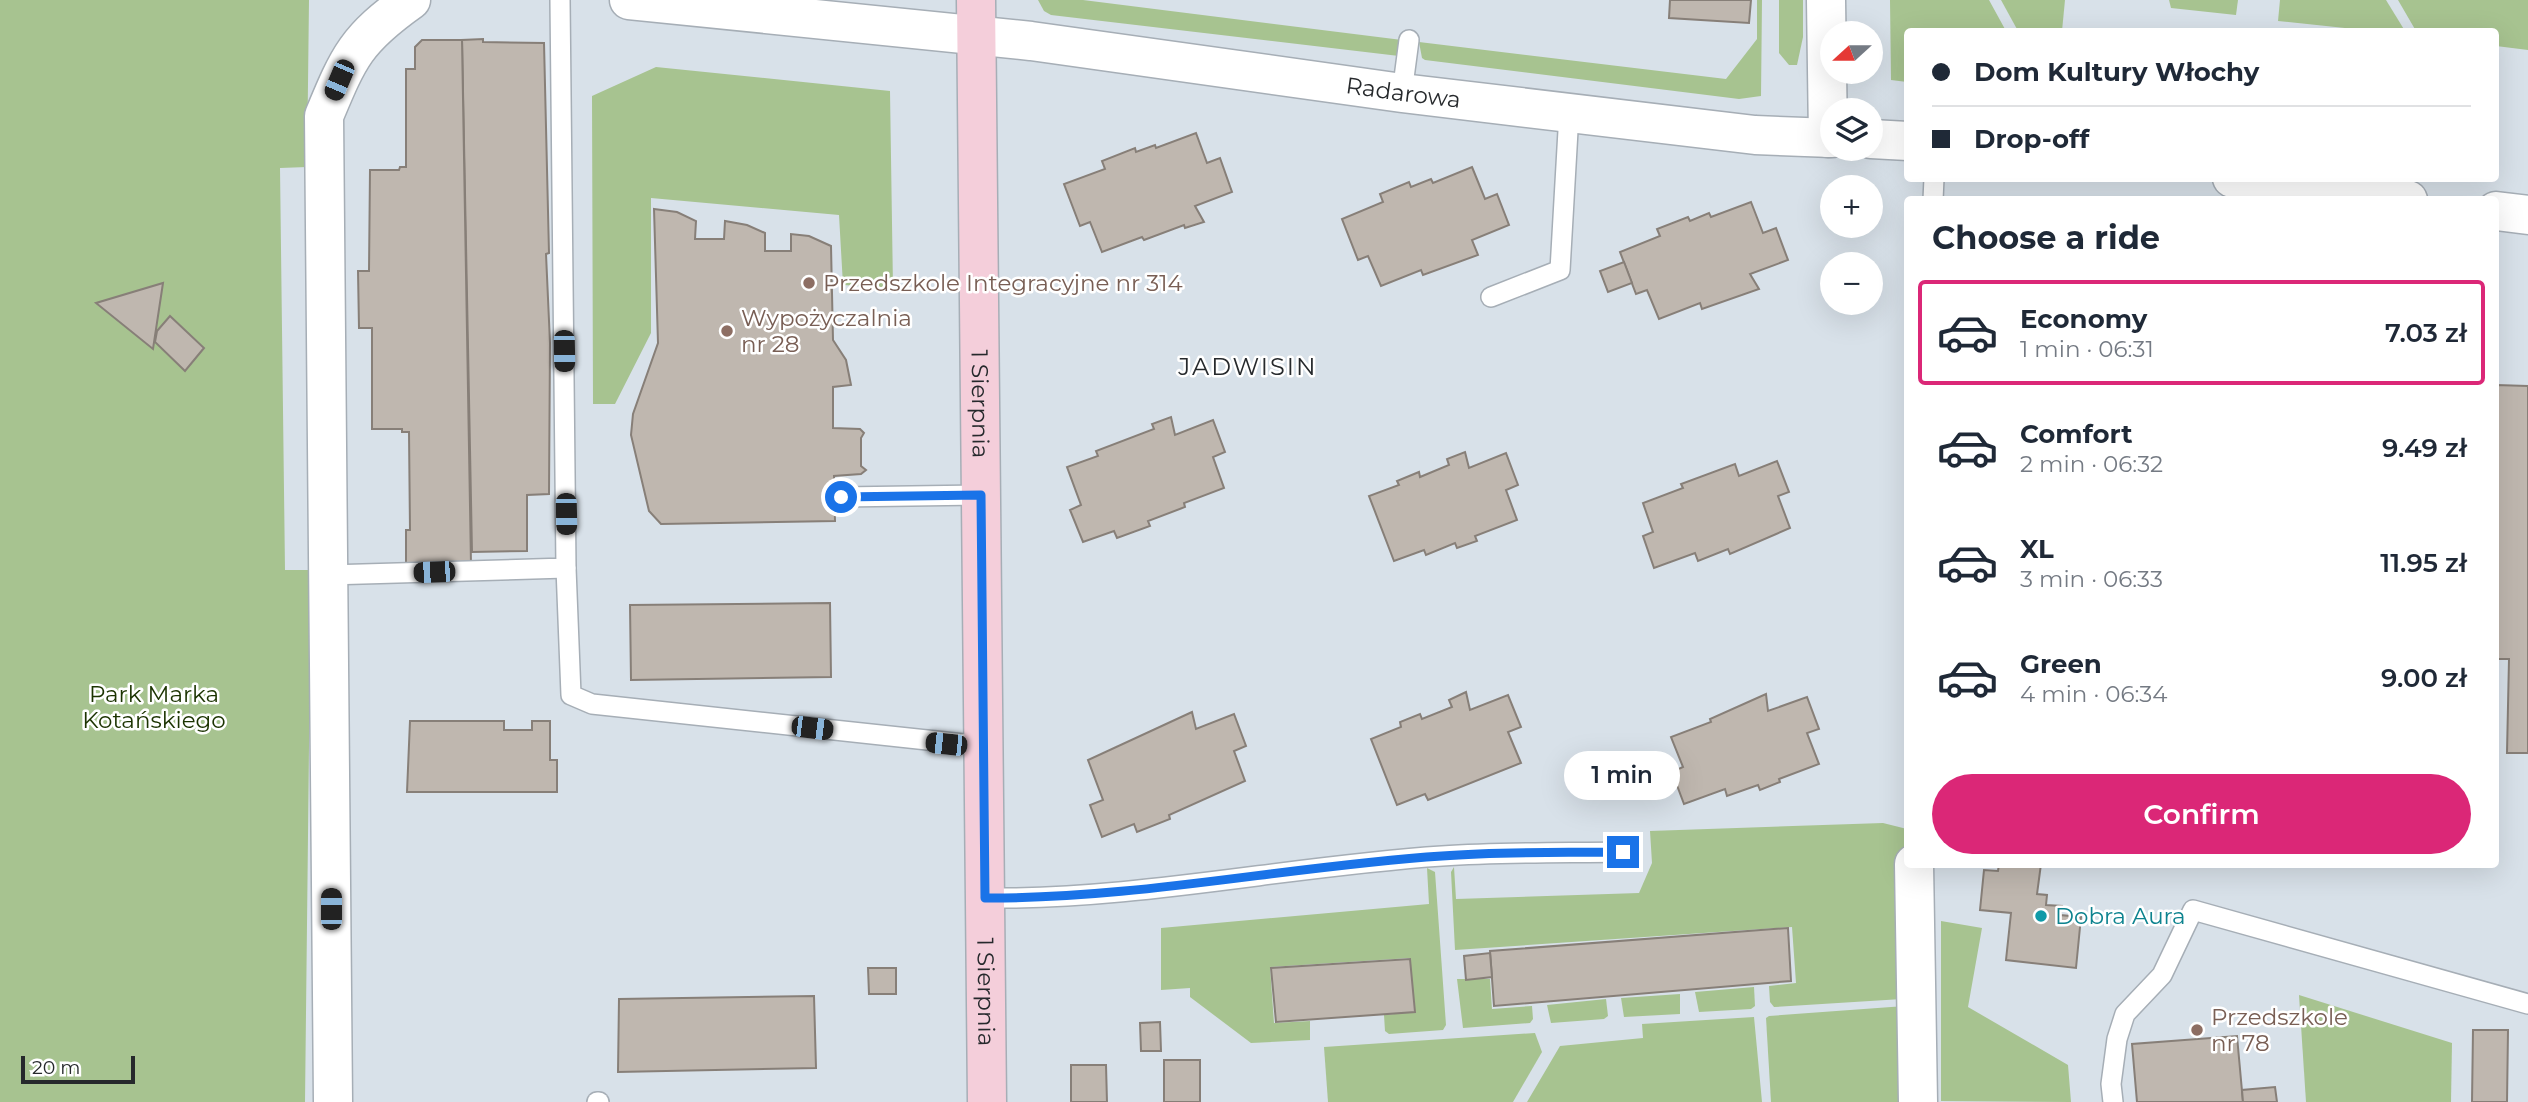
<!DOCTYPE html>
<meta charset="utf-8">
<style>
body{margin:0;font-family:Montserrat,sans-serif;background:#f2f2f3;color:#1f2937;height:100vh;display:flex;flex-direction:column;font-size:26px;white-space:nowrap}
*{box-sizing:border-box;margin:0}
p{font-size:23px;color:#747a83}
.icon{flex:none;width:38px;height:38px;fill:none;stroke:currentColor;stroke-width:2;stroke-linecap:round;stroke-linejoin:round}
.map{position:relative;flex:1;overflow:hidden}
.sheet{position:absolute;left:1904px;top:196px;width:595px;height:672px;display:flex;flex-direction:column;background:#fff;border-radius:7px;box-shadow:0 7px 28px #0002}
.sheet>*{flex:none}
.banner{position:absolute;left:1904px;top:28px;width:595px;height:154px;border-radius:7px;box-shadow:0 7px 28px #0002;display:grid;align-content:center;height:154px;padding:0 28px;background:#fff}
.needle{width:46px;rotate:249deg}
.fabs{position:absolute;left:1820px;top:21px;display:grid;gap:14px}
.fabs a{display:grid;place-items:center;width:63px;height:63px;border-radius:50%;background:#fff;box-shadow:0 7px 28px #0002;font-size:35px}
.scale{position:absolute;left:21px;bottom:18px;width:114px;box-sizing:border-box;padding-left:7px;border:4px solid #26292c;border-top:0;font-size:19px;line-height:24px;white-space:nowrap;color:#26292c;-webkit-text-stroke:5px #fff;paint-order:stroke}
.end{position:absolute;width:32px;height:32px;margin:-16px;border:9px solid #1a73e8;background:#fff;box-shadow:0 0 0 4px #fff}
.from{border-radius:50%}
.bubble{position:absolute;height:49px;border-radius:24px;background:#fff;box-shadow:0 7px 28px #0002;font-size:23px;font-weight:600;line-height:49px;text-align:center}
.car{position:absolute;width:21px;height:42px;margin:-21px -10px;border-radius:9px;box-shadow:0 0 5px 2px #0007;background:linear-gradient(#222 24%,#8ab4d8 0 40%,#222 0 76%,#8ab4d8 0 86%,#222 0)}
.banner b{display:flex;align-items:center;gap:24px;height:66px;font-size:26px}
.banner b+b{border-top:2px solid #e0e1e3}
.banner i{width:18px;height:18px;background:#1f2937}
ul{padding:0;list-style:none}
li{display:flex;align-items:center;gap:21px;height:105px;margin:0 14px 10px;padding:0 14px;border:4px solid transparent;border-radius:7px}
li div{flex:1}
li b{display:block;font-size:26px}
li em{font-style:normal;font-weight:600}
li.current{border-color:#db2777}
li>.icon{width:63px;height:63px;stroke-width:1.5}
h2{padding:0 28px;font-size:32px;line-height:84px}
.cta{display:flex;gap:14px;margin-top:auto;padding:14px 28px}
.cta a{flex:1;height:80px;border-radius:42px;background:#db2777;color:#fff;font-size:28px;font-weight:600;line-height:80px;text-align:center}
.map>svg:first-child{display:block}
</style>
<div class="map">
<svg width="2528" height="1102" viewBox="0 0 2528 1102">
<rect width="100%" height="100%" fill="#d8e1e9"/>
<g fill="#a7c390">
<path d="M0,0H309L307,167L280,168L285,570H311L305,1102H0Z"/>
<path d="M1038,0H1083L1402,40L1399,56L1051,15L1044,11Z"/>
<path d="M1757,0H1762L1761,96L1739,99L1425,60L1422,58L1419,42L1726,79L1757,39Z"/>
<path d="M1779,0H1803V37L1797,65H1789L1779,53Z"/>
<path d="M1890,0H1989L2006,31L1908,32L1907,82L1891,80Z"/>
<path d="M2001,0H2065L2062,31H2018Z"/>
<path d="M2169,0H2238L2236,15L2171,8Z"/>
<path d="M2280,0H2386L2405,31H2373L2278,21Z"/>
<path d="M2398,0H2528V50L2496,46V32L2416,31Z"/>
<path d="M656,67L890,91L893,288L843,285L839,215L651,198V333L615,404H593L592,96Z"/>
<path d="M1883,823L1907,829L1902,999L1774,1007L1770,1002L1769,986L1796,983L1792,927L1455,950L1451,872L1454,867L1456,899L1639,893L1652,863L1650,831Z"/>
<path d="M1427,868L1435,872L1446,1025L1443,1030L1389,1034L1385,1031L1384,1015L1415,1012L1410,958L1270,967L1274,1023L1310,1021V1040L1251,1043L1190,997V988L1161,990V928L1429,904Z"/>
<path d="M1941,921L1982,928L1968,1007L2068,1065L2071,1102L1941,1101Z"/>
<path d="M1457,979H1490L1492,1009L1532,1006L1533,1019L1530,1023L1463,1028Z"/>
<path d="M1754,987L1755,1006L1751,1009L1699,1012L1695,992Z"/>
<path d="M1680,994V1014L1624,1017L1621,998Z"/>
<path d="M2299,995L2452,1043L2451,1102H2306Z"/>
<path d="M1606,999L1608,1016L1604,1019L1551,1023L1547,1005Z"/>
<path d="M1905,1006L1909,1102H1771L1766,1018L1769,1016Z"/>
<path d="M1754,1017L1762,1102H1527L1560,1046L1643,1038L1642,1024Z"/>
<path d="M1535,1033L1542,1052L1513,1102H1328L1324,1047Z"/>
</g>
<g fill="#bfb7af" stroke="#877f78" stroke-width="2">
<path d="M1670,0H1751L1749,23L1669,18Z"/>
<path d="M483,39V42L544,43L549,253L546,254L550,343L549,494L527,495V551L472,552L462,40Z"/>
<path d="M422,40H462L471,564L406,563V530H410L409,432H402V429H372V328H359L358,271H369L370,170H399L400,167H406V69H415V47Z"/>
<path d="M1196,133L1207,163L1220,158L1232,192L1195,206L1204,222L1185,228L1184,225L1144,240L1142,237L1102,252L1090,222L1080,226L1064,184L1105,169L1102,161L1135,148L1136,152L1155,145L1156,148Z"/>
<path d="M1472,167L1485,199L1497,194L1509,225L1472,240L1478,255L1423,275L1421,270L1381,286L1368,256L1358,260L1342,219L1383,202L1380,194L1409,182L1411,187L1431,179L1433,183Z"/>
<path d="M1751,202L1763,233L1776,228L1788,260L1750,274L1759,289L1702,309L1700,303L1659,319L1647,290L1636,294L1620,252L1660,236L1657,229L1688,217L1690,221L1709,213L1711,217Z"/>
<path d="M654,209L677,212L696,221L695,239H724L725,221L747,225L765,233V251H791V234L809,236L831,246L833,340L846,360L851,385L833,387V428L860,429L864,433L861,438V466L866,470L861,474L834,476L835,521L661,524L649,511L631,435L633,414L658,343Z"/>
<path d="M1624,262L1632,283L1608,292L1600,271Z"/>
<path d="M163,283L153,349L96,303Z"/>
<path d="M170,316L204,348L185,371L155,342L157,331Z"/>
<path d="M2496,385L2528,386V753H2507L2509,659H2496Z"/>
<path d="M1171,417L1175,435L1213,420L1225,452L1213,457L1224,488L1184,503L1185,507L1148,521L1150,526L1117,538L1114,531L1083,542L1070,510L1081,505L1067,467L1098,456L1096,451L1154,429L1152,424Z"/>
<path d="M1465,452L1469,468L1506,453L1518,485L1506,490L1517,520L1475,536L1477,541L1457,548L1455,543L1426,555L1424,550L1394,561L1369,496L1399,485L1397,481L1419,472L1420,477L1449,465L1447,459Z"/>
<path d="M1777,461L1789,492L1778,496L1790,528L1730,554L1728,549L1698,561L1695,553L1654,568L1643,536L1653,532L1643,503L1683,488L1681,484L1735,464L1739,476Z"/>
<path d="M830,603L831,677L631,680L630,605Z"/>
<path d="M1466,692L1470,710L1508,695L1521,727L1508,732L1521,763L1428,800L1425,794L1397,805L1371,739L1401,727L1400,722L1420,714L1422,719L1452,707L1449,700Z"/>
<path d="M1766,694L1768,711L1807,697L1819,729L1807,733L1819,764L1779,779L1780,782L1760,790L1758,785L1727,796L1725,789L1684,804L1672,772L1683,767L1671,737L1711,722L1710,719Z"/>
<path d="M1192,712L1196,729L1234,714L1246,746L1234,751L1245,781L1169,815L1170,819L1137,832L1134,824L1102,837L1090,805L1103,800L1088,760Z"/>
<path d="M410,721H504V730H532V721H550V760H557V792H407Z"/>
<path d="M1999,864H2041L2037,894L2047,895L2046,905L2062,906L2060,915L2081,917L2076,968L2006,960L2011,913L1980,910L1984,870L1998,871Z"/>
<path d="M1788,928L1791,981L1494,1006L1490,951Z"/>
<path d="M1490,953L1492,977L1466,980L1464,956Z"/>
<path d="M1410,959L1415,1012L1276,1022L1271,968Z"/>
<path d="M868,968H896V994H869Z"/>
<path d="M814,996L816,1068L618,1072L619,999Z"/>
<path d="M1160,1022L1161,1051H1141L1140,1023Z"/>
<path d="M2473,1030H2508L2507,1102H2472Z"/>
<path d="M2237,1036L2243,1102H2137L2132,1044Z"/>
<rect x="1164" y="1060" width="36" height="42"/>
<path d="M1071,1065H1106L1107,1102H1071Z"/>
<path d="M2275,1087L2277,1102H2243L2242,1090Z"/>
</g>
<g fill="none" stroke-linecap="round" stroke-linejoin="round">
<defs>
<g id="lane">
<path d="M1402,93L1409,40"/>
<path d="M1933,200L1934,178"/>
<path d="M1491,297L1560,270L1569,113"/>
<path d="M841,497L981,495"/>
<path d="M566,568L571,695L592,704L983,746"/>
<path d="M328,575L566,568L560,0"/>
<path d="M985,898C1138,900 1289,866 1442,856C1502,852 1563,853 1623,852"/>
<path d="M597,1102H599"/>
<path d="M2113,1102L2111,1084L2117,1039L2125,1014L2162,975L2193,910L2528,1004"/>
</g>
<g id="street">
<path id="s1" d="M629,0L1031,41L1402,93L1755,135L1832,138"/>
<path d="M1826,0L1828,138"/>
<path d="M1871,139L1908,141"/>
<path d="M2232,178L2408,200"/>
<path d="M2496,211L2528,215"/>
<path d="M1914,864L1918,1102"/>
<path d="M333,1102L324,116C349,56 356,39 411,0"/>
</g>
<g id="secondary">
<path id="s2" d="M976,0L987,1102"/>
</g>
</defs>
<use href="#lane" stroke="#a6aeb6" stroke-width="22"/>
<use href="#street" stroke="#a6aeb6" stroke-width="41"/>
<use href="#secondary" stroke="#a6aeb6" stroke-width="41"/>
<use href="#lane" stroke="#fff" stroke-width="19"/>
<use href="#street" stroke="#fff" stroke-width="38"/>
<use href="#secondary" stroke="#f4ceda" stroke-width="38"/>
</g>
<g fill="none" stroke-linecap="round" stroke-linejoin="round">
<path stroke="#1a73e8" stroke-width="9" d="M841,497L981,495L985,898C1138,899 1289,866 1442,856C1502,851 1563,853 1623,852"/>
</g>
<g fill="#8d6e63" stroke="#fff" stroke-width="2.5">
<circle cx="809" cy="283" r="7"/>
<circle cx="727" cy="331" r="7"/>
<circle cx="2197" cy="1030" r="7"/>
</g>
<circle fill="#0f9aa8" stroke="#fff" stroke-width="2.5" cx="2041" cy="916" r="7"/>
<g text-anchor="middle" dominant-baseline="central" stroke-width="5" stroke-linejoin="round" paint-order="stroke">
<g font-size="23" fill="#26292c" stroke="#fff">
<text stroke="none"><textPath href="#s1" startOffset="780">Radarowa</textPath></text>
<text stroke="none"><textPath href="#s2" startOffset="404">1 Sierpnia</textPath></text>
<text stroke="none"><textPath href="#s2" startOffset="992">1 Sierpnia</textPath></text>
</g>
<g font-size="23" fill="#785e54" stroke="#fff" text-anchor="start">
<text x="823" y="283">Przedszkole Integracyjne nr 314</text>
<text x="741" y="318">Wypożyczalnia<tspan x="741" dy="26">nr 28</tspan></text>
<text x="2211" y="1017">Przedszkole<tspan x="2211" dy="26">nr 78</tspan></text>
</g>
<g font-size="23" fill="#1b3300" stroke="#fff">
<text x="154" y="694">Park Marka<tspan x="154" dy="26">Kotańskiego</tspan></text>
</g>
<g font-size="23" fill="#0d838f" stroke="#fff" text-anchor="start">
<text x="2055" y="916">Dobra Aura</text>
</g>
<g font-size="24" letter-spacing="2" fill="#26292c" stroke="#fff">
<text x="1248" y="366">JADWISIN</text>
</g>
</g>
</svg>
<div class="fabs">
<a><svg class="needle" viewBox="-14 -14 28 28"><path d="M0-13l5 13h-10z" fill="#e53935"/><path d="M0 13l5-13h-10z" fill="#747a83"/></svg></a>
<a><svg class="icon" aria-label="layers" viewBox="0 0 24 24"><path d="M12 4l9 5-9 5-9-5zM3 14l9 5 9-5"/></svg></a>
<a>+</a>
<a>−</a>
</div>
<div class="scale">20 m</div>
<i class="end from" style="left:841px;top:497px"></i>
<i class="end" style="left:1623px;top:852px"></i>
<div class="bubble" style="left:1564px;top:751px;width:116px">1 min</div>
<i class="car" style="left:339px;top:80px;rotate:203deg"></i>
<i class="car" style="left:564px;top:351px;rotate:179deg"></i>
<i class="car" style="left:566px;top:514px;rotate:179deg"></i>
<i class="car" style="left:434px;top:572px;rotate:268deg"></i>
<i class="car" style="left:812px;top:728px;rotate:97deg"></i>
<i class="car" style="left:946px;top:744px;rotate:276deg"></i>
<i class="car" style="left:331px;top:909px;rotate:0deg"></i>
<div class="banner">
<b><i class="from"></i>Dom Kultury Włochy</b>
<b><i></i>Drop-off</b>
</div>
<section class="sheet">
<h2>Choose a ride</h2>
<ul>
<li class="current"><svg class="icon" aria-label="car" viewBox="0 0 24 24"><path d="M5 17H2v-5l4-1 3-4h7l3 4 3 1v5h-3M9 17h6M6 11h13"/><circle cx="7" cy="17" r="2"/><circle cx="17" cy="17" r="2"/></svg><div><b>Economy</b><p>1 min · 06:31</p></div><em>7.03 zł</em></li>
<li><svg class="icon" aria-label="car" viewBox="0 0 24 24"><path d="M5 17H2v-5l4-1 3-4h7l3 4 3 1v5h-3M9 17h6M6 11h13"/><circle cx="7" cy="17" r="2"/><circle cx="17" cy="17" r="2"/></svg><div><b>Comfort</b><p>2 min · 06:32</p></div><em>9.49 zł</em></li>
<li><svg class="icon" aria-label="car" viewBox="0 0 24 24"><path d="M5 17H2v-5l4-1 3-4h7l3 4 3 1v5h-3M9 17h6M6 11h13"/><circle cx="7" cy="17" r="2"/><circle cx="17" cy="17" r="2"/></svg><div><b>XL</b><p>3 min · 06:33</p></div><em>11.95 zł</em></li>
<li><svg class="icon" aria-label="car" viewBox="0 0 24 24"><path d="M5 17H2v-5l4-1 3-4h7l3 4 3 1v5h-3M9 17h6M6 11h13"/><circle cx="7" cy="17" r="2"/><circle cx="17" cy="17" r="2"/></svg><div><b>Green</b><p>4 min · 06:34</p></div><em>9.00 zł</em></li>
</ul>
<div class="cta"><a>Confirm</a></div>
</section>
</div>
